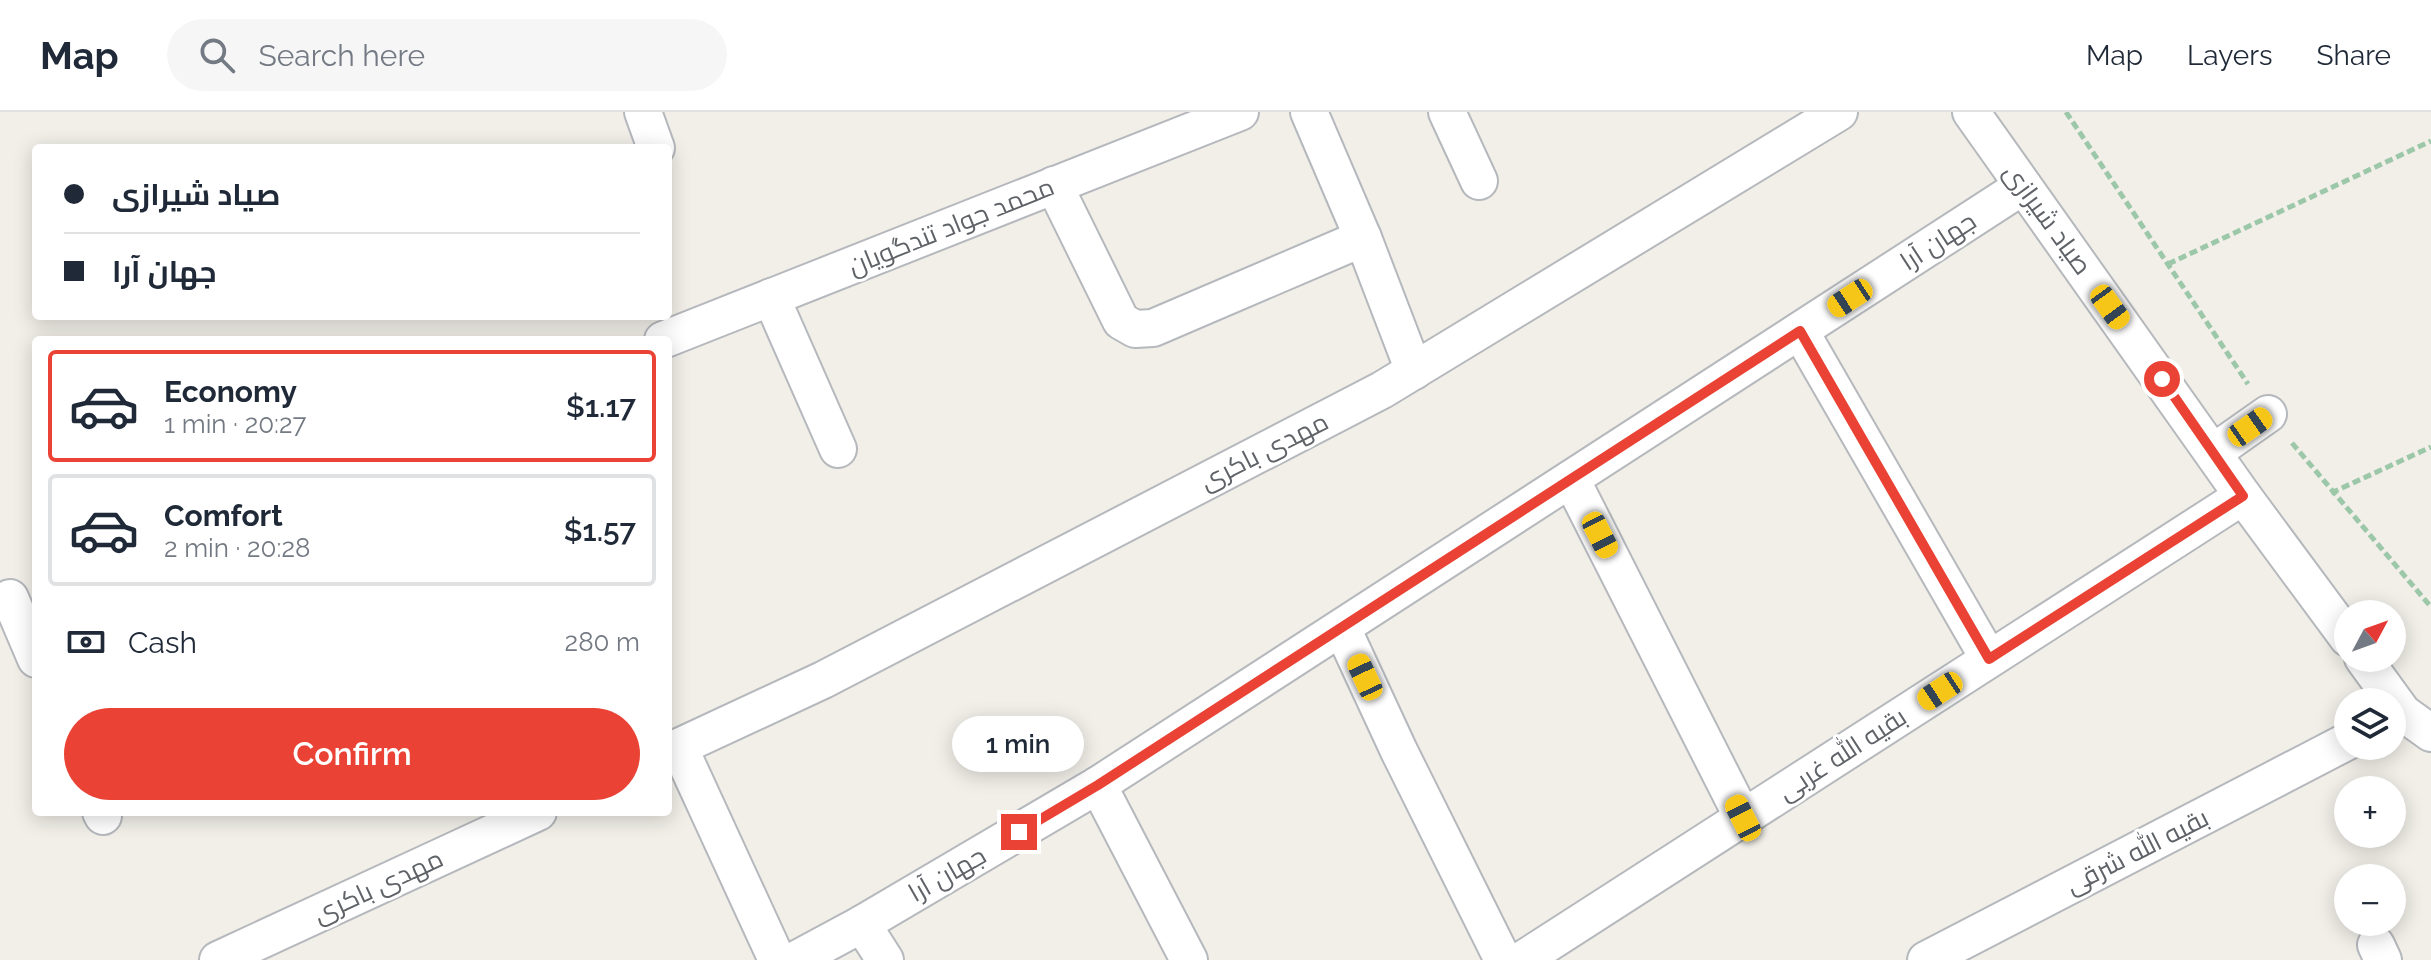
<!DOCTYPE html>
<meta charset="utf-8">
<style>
body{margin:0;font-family:Raleway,Cairo,sans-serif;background:#f6f6f7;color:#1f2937;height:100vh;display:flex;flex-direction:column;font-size:30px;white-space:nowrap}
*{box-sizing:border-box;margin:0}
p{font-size:26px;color:#747a83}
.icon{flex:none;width:44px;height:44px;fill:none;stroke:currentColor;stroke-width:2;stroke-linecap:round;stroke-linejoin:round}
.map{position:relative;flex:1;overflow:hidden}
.sheet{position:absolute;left:32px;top:224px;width:640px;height:480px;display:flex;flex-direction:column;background:#fff;border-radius:8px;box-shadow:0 4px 20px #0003}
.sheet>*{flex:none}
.guide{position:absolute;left:32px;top:32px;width:640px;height:176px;border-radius:8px;box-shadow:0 4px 20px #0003;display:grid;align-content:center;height:176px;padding:0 32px;background:#fff}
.needle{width:52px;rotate:49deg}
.buttons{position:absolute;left:2334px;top:488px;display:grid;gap:16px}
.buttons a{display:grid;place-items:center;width:72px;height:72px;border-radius:50%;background:#fff;box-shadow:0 4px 20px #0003;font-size:40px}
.end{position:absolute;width:36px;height:36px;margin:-18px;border:10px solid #ea4335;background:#fff;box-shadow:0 0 0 4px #fff}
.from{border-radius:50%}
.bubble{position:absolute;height:56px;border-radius:28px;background:#fff;box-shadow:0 4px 20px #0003;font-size:26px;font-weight:600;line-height:56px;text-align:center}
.car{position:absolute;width:24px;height:48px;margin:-24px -12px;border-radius:10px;box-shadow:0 0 6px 2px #0007;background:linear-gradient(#f5c518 24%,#345 0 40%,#f5c518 0 76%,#345 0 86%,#f5c518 0)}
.guide b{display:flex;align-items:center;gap:28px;height:76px;font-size:30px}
.guide b+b{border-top:2px solid #e0e1e3}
.guide i{width:20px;height:20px;background:#1f2937}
ul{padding:14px 0 0;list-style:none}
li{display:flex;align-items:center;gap:24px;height:112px;margin:0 16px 12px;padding:0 16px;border:4px solid #e0e1e3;border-radius:8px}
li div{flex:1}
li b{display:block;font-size:30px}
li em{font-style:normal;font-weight:600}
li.current{border-color:#ea4335}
li>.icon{width:72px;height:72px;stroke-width:1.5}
.pay{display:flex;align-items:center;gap:20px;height:88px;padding:0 32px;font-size:30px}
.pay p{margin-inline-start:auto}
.primary-button{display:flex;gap:16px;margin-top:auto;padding:16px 32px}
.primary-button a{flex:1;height:92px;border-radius:48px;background:#ea4335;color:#fff;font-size:32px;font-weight:600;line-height:92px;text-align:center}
header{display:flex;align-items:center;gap:48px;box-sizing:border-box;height:112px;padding:0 40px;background:#fff;border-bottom:2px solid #e0e1e3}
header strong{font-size:38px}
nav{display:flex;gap:44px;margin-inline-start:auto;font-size:28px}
.search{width:560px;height:72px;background:#f6f6f7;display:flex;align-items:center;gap:20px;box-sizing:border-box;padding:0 28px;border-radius:44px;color:#747a83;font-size:30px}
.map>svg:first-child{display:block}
</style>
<header>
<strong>Map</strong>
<div class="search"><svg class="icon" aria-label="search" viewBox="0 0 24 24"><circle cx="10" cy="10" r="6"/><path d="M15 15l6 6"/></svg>Search here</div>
<nav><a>Map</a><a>Layers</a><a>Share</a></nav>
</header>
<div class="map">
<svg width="2431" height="848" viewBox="0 0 2431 848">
<rect width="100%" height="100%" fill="#f1efe8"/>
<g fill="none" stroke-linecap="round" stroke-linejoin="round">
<defs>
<g id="street">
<path d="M643,0L656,36"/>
<path d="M1309,0L1363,126L1414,259"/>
<path d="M1447,0L1479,69"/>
<path d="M1971,0L2243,384L2348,526"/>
<path d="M1054,73L1121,209L1135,217L1153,216L1363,126"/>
<path d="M771,185L838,337"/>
<path d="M1800,219L1989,547"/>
<path d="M663,228L1240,0"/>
<path d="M2214,340L2268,302"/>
<path d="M1571,367L1743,706"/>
<path d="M10,486L36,547"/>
<path d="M1342,516L1399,639L1503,848"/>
<path d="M2363,546L2403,601L2431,621"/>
<path d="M679,635L777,848"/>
<path d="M668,640L823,568L1382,278L1839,0"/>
<path d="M1098,673L1189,848"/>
<path d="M101,700L103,704"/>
<path d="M862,812L885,848"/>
<path d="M2376,833L2383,848"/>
<path d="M218,848L538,700"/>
<path d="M795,848L862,812L1098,673L2023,74"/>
<path d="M1522,848L2243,384"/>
<path d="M1926,848L2348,629"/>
</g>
</defs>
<use href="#street" stroke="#b5b8bc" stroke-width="40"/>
<g stroke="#9cc7a9" stroke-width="5" stroke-dasharray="8 4" stroke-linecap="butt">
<path d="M2066,0L2248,272"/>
<path d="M2168,152L2431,29"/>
<path d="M2292,331L2431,495"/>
<path d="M2331,381L2431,335"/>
</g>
<use href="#street" stroke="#fff" stroke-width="36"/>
</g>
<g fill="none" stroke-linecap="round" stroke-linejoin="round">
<path stroke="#ea4335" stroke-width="10" d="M1019,720L1098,673L1800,219L1989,547L2243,384L2162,267"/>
</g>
<g text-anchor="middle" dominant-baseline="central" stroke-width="6" stroke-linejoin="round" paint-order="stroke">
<g font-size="26" fill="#5f6368" stroke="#fff">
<text transform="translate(2048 107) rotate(54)">صیاد شیرازی</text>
<text transform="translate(951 114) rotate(-22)">محمد جواد تندگویان</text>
<text transform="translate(1938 129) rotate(-33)">جهان آرا</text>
<text transform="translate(1264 339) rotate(-27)">مهدی باکری</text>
<text transform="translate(1842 642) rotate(-33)">بقیه الله غربی</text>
<text transform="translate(2137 739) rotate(-27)">بقیه الله شرقی</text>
<text transform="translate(947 762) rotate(-30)">جهان آرا</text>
<text transform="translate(378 774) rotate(-25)">مهدی باکری</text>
</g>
</g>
</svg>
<div class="buttons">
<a><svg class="needle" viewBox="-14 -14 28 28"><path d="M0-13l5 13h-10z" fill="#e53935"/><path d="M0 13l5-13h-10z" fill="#747a83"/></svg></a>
<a><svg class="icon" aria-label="layers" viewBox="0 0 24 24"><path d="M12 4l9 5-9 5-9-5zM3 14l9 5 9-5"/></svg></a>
<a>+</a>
<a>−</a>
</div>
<i class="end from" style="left:2162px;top:267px"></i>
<i class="end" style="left:1019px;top:720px"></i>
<div class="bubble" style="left:952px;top:604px;width:132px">1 min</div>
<i class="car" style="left:1850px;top:186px;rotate:237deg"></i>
<i class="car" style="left:2110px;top:195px;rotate:144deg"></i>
<i class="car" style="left:2250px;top:315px;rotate:55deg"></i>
<i class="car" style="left:1600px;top:423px;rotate:153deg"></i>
<i class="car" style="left:1365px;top:565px;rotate:335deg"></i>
<i class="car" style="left:1940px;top:579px;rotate:237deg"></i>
<i class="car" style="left:1743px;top:706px;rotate:333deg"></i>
<div class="guide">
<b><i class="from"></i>صیاد شیرازی</b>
<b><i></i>جهان آرا</b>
</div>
<section class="sheet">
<ul>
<li class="current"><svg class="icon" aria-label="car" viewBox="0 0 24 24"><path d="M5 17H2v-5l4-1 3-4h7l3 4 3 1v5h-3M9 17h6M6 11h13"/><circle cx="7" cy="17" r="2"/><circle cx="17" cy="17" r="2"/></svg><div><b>Economy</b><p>1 min · 20:27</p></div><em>$1.17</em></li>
<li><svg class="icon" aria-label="car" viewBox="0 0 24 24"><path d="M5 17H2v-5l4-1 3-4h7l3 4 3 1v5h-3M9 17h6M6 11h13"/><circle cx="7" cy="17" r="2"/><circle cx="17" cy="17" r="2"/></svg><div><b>Comfort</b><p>2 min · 20:28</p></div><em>$1.57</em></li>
</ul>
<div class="pay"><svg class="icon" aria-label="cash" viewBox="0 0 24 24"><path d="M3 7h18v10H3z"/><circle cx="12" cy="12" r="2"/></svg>Cash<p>280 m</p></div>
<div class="primary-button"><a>Confirm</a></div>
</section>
</div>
